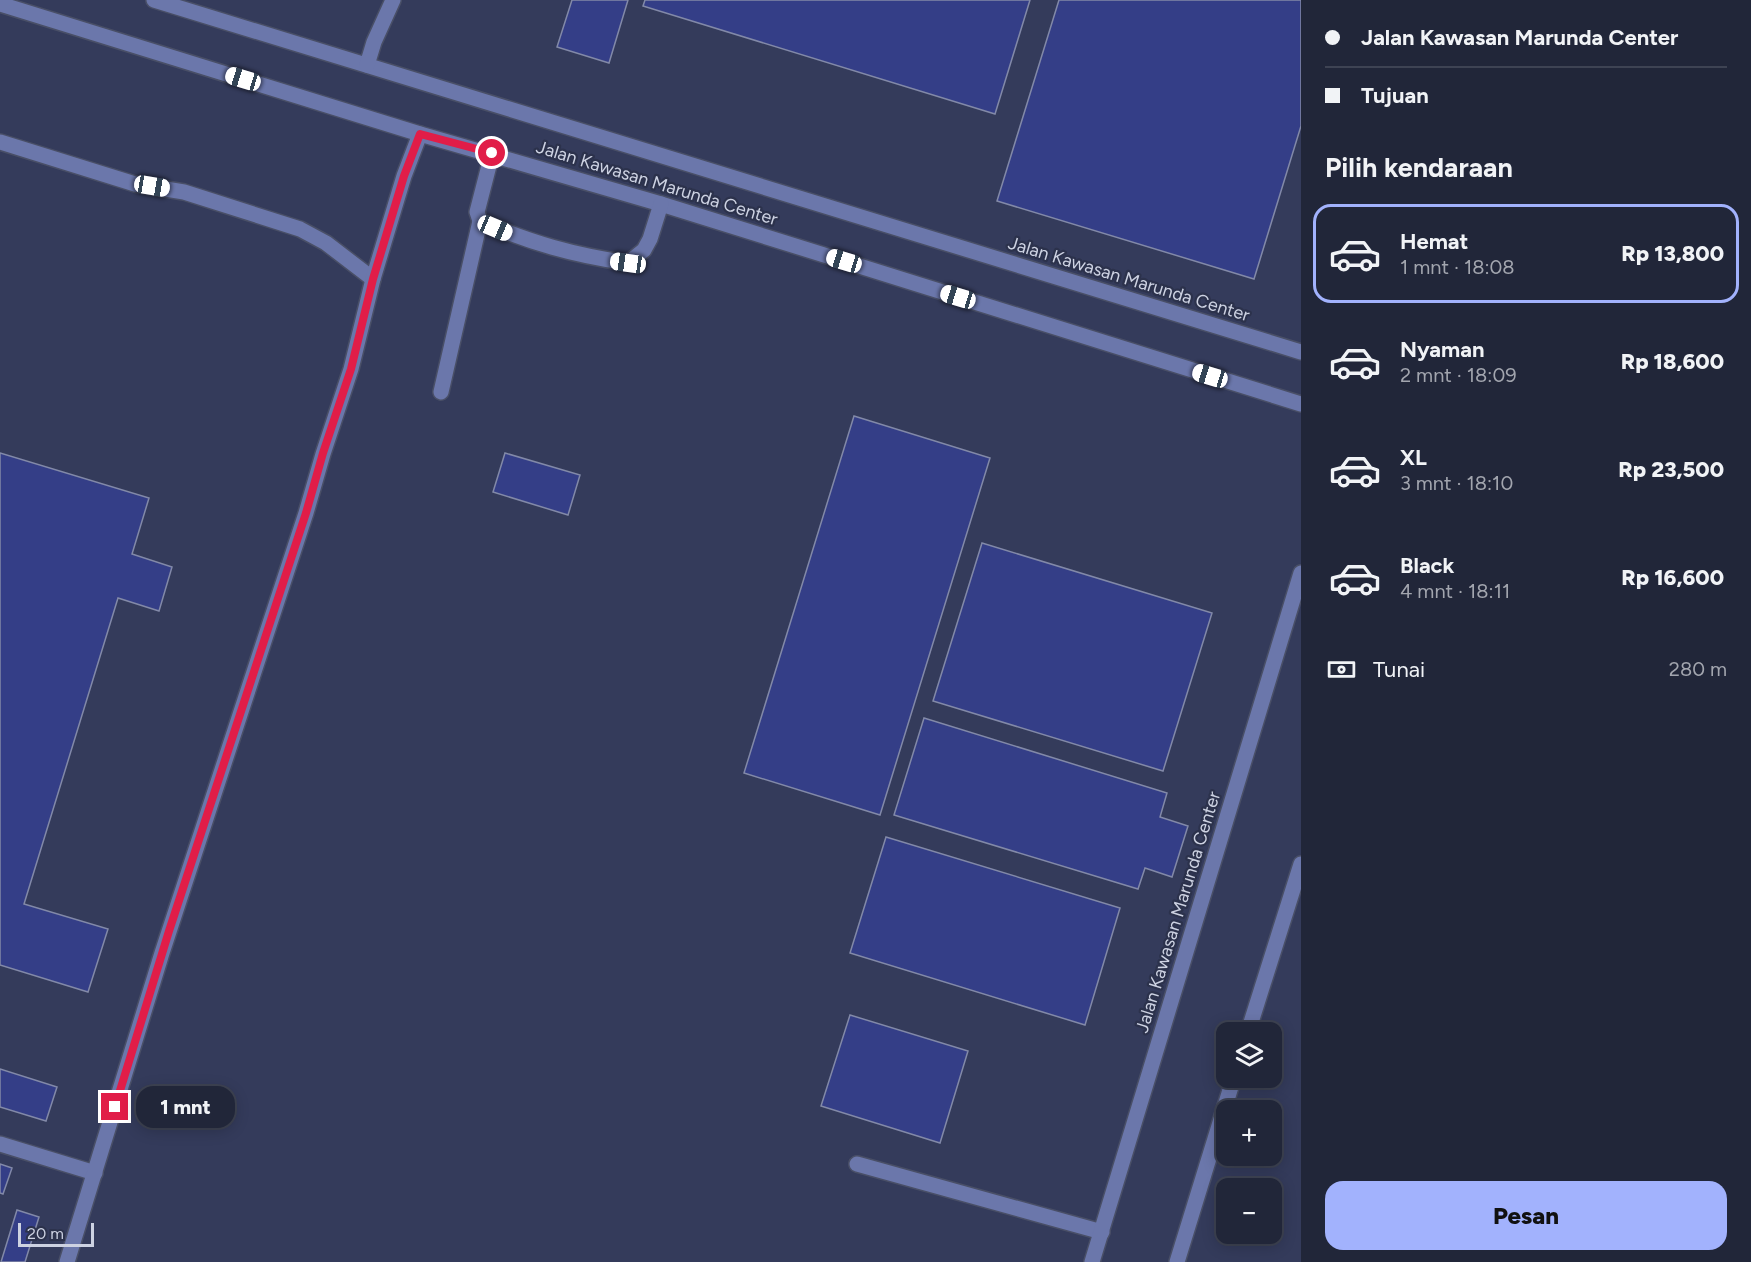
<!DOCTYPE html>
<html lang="id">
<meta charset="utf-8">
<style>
body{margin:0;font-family:Figtree,sans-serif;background:#2d3244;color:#f1f3f6;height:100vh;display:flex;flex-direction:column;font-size:22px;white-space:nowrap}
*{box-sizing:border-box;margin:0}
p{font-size:20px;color:#a2a5ae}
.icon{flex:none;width:33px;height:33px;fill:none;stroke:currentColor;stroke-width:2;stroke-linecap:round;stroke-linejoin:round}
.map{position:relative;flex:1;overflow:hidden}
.panel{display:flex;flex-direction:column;background:#212639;width:450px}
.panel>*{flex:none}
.guide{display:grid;align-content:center;height:132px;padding:0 24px;background:#212639}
.controls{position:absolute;left:1216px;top:1022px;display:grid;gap:12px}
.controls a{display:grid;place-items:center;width:66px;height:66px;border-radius:12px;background:#212639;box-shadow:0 3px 15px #0003,0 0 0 2px #3e4353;font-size:30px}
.scale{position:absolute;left:18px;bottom:15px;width:76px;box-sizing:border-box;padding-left:6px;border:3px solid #cdd2e2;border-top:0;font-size:16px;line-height:21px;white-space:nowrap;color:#cdd2e2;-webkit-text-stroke:4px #2c324c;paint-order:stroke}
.end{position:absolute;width:27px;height:27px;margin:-14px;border:8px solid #e11d48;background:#fff;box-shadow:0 0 0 3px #fff}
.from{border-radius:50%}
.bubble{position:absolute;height:42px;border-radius:18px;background:#212639;box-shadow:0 3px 15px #0003,0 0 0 2px #3e4353;font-size:20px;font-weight:800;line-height:42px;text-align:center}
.car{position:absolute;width:18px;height:36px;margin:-18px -9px;border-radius:8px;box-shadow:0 0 4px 2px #0007;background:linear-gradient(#fff 24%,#345 0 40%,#fff 0 76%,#345 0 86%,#fff 0)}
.guide b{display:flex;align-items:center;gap:21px;height:57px;font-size:22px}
.guide b+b{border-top:2px solid #3e4353}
.guide i{width:15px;height:15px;background:#f1f3f6}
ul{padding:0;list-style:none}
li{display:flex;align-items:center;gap:18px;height:99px;margin:0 12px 9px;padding:0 12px;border:3px solid transparent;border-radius:18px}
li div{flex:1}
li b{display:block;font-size:22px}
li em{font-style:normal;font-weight:800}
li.current{border-color:#a2b2fd}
li>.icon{width:54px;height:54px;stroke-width:1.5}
h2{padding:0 24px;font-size:27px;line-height:72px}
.pay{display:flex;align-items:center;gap:15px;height:66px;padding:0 24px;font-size:22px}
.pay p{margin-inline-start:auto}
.button{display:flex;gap:12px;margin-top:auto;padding:12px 24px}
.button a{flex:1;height:69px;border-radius:18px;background:#a2b2fd;color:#111;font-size:24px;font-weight:800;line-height:69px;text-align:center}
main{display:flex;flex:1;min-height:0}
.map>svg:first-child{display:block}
</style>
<main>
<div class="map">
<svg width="1301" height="1262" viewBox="0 0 1301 1262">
<rect width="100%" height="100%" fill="#2c324c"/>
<path fill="#343b5b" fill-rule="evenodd" d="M0,0H1301V1262H0ZM1227,1032H1272V1077H1227ZM1227,1110H1272V1155H1227ZM1227,1188H1272V1233H1227Z"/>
<g fill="#343e87" stroke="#8289a8" stroke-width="1.5">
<path d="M572,0H628L609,63L557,47Z"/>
<path d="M645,0H1030L995,114L643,6Z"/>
<path d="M1059,0H1301V126L1254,279L997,201Z"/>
<path d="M854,416L990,458L880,815L744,773Z"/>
<path d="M0,453L149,498L132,554L172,567L159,611L118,598L24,904L108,929L88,992L0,965Z"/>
<path d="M505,453L580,475L568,515L493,492Z"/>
<path d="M982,543L1212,613L1163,771L933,701Z"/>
<path d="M924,718L1167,793L1160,817L1188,826L1172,877L1145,868L1138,889L894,815Z"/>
<path d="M886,837L1120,908L1085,1025L850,953Z"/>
<path d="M850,1015L968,1051L940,1143L821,1106Z"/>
<path d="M0,1069L57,1087L46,1121L0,1107Z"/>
<path d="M0,1164L12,1168L3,1194L0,1193Z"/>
<path d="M17,1210L39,1217L25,1262H1Z"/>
</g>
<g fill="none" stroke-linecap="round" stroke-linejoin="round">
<defs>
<g id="minor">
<path d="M154,0L1301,352"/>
<path d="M0,4L420,134L661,204L1301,404"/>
<path d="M367,65L374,42L393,0"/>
<path d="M0,142L135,184L184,192L300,229L326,243L373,279"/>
<path d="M492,154L477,212L480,221C531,243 573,255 628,263L644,250L650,239L661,204"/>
<path d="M441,392L480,221"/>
<path d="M1248,1032L1301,864"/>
<path d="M0,1144L95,1173"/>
<path d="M857,1164L1102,1232"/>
<path d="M67,1262L162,953L306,513L323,454L351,369L373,279L404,176L420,134"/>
<path d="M1092,1262L1301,573"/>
<path d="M1177,1262L1234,1077"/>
</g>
</defs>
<use href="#minor" stroke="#494f67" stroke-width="18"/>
<use href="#minor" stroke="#6b77ab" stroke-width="15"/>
</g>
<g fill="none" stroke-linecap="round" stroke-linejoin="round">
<path stroke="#e11d48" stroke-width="8" d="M115,1107L169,931L306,513L323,453L351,369L373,279L404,176L420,134L492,153"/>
</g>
<g text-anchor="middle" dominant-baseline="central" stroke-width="4.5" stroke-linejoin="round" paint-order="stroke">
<g font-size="18" fill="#cdd2e2" stroke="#2c324c">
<text transform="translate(657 183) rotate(17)">Jalan Kawasan Marunda Center</text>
<text transform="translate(1129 279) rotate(17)">Jalan Kawasan Marunda Center</text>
<text transform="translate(1178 912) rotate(-73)">Jalan Kawasan Marunda Center</text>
</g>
</g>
</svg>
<div class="controls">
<a><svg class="icon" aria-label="layers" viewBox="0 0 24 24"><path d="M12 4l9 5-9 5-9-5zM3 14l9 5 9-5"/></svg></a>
<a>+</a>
<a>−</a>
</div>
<div class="scale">20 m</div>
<i class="end from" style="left:492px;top:153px"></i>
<i class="end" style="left:115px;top:1107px"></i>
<div class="bubble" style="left:136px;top:1086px;width:99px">1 mnt</div>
<i class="car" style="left:243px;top:79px;rotate:287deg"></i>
<i class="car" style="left:152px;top:186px;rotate:100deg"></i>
<i class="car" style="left:495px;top:228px;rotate:113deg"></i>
<i class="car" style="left:844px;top:261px;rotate:287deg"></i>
<i class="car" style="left:628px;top:263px;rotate:278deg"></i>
<i class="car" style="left:958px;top:297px;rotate:287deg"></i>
<i class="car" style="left:1210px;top:376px;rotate:287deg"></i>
</div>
<section class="panel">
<div class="guide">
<b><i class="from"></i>Jalan Kawasan Marunda Center</b>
<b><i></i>Tujuan</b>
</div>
<h2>Pilih kendaraan</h2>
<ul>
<li class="current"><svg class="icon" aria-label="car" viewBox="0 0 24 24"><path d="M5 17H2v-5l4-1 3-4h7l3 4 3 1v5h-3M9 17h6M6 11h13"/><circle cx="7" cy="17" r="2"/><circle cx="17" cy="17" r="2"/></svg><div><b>Hemat</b><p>1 mnt · 18:08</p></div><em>Rp 13,800</em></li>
<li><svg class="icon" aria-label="car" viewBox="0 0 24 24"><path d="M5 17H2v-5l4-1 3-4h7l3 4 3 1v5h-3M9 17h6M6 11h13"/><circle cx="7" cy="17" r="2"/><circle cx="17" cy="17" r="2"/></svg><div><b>Nyaman</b><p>2 mnt · 18:09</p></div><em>Rp 18,600</em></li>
<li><svg class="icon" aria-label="car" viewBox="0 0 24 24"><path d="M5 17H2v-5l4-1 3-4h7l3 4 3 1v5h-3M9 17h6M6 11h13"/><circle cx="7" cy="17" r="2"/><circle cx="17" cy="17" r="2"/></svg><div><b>XL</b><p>3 mnt · 18:10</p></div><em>Rp 23,500</em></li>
<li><svg class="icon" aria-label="car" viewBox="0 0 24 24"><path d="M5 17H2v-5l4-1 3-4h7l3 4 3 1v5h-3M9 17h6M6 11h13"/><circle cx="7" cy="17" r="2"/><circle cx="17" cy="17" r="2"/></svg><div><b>Black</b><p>4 mnt · 18:11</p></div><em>Rp 16,600</em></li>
</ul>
<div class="pay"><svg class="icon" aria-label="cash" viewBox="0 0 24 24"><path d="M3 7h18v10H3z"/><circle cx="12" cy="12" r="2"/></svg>Tunai<p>280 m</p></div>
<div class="button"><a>Pesan</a></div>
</section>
</main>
